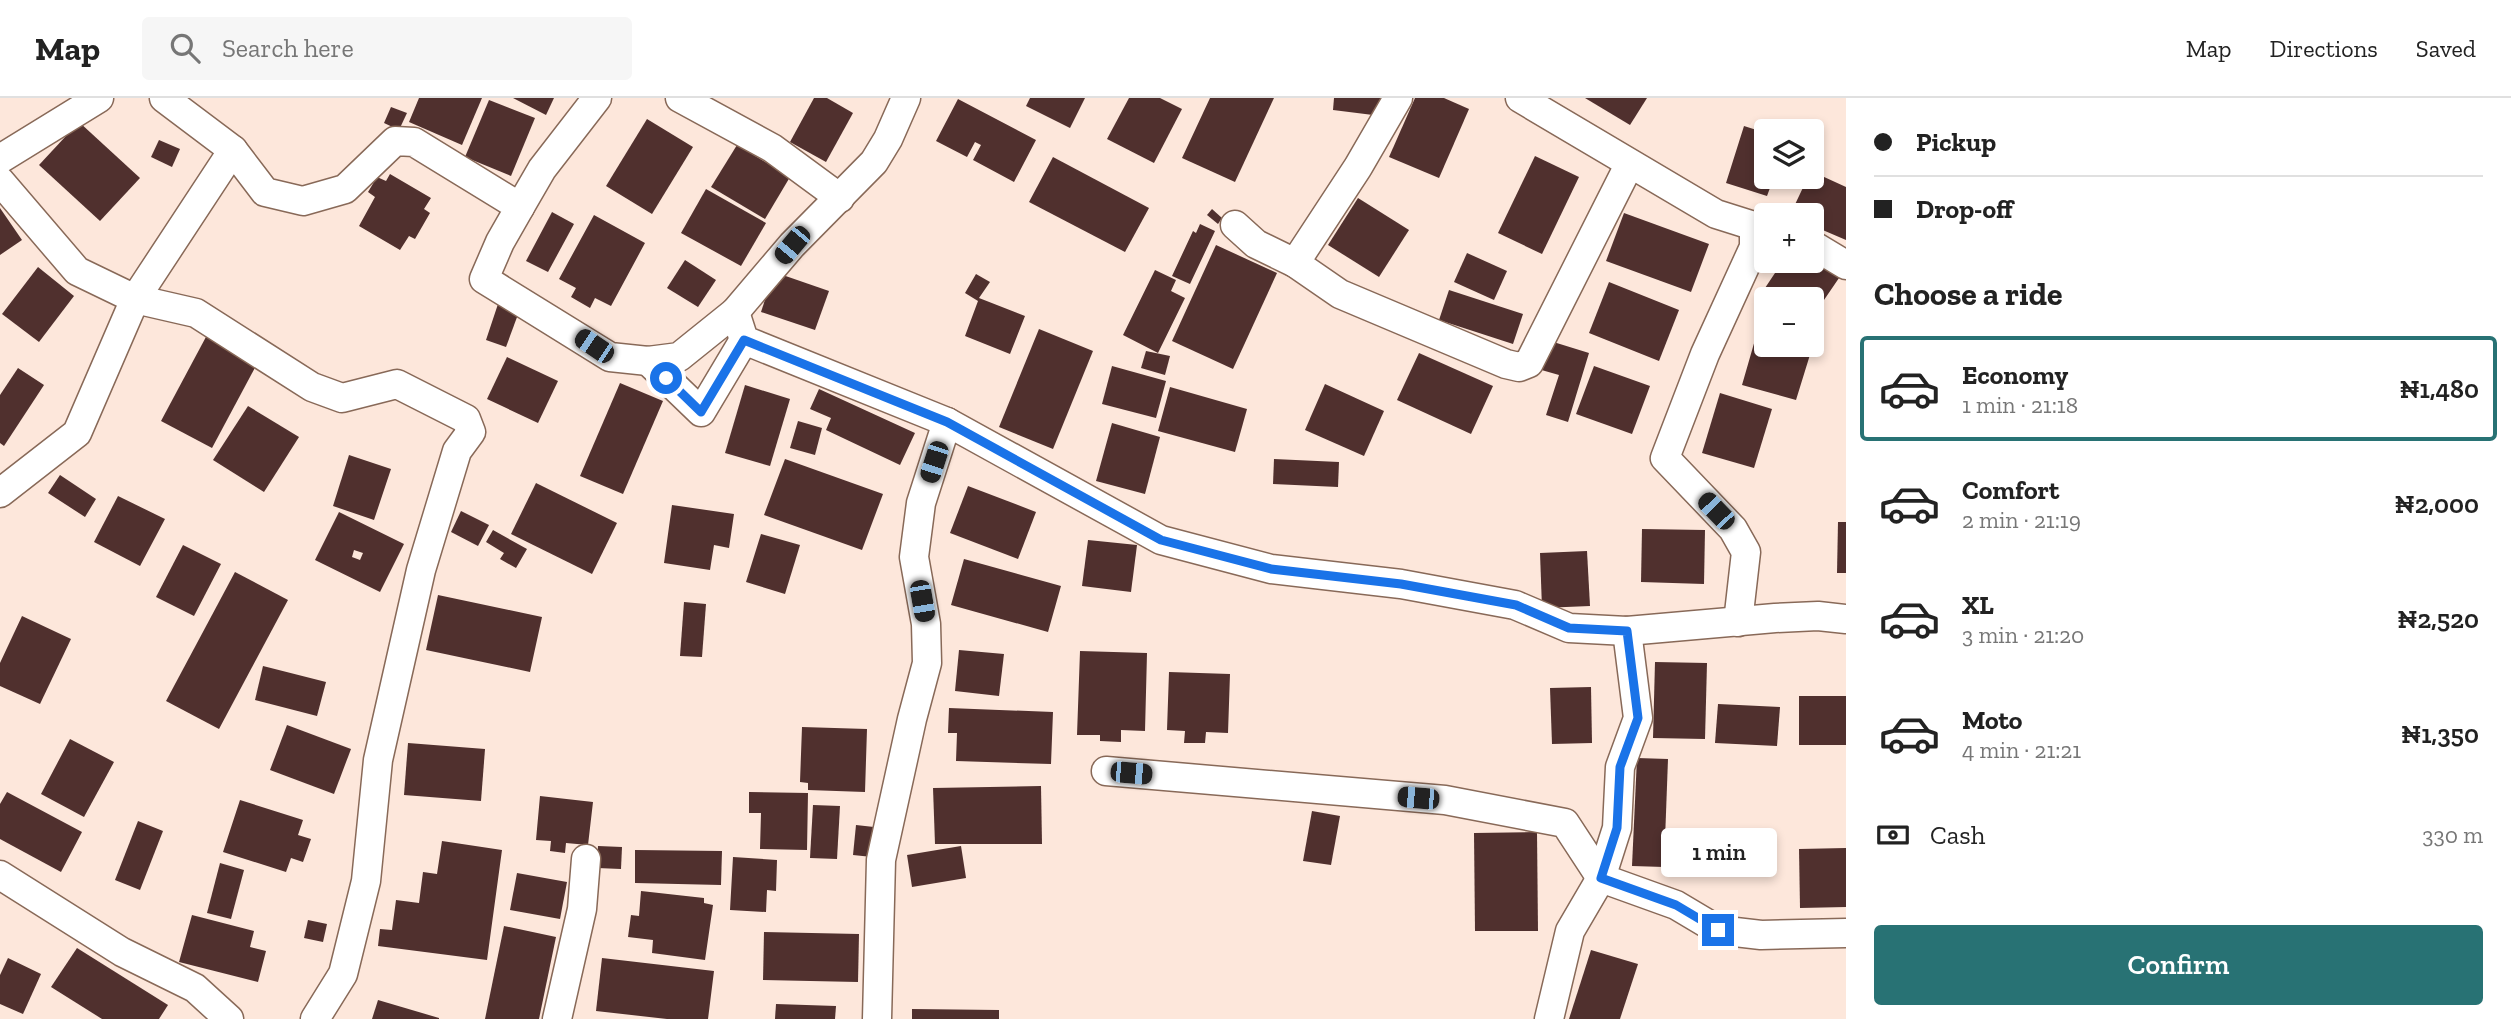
<!DOCTYPE html>
<meta charset="utf-8">
<style>
body{margin:0;font-family:"Zilla Slab",serif;background:#f6f6f6;color:#222;height:100vh;display:flex;flex-direction:column;font-size:26px;white-space:nowrap}
*{box-sizing:border-box;margin:0}
p{font-size:23px;color:#767676}
.icon{flex:none;width:38px;height:38px;fill:none;stroke:currentColor;stroke-width:2;stroke-linecap:round;stroke-linejoin:round}
.map{position:relative;flex:1;overflow:hidden}
.sheet{display:flex;flex-direction:column;background:#fff;width:665px}
.sheet>*{flex:none}
.guide{display:grid;align-content:center;height:154px;padding:0 28px;background:#fff}
.fabs{position:absolute;left:1754px;top:21px;display:grid;gap:14px}
.fabs a{display:grid;place-items:center;width:70px;height:70px;border-radius:7px;background:#fff;box-shadow:0 4px 10px #0003;font-size:35px}
.end{position:absolute;width:32px;height:32px;margin:-16px;border:9px solid #1a73e8;background:#fff;box-shadow:0 0 0 4px #fff}
.from{border-radius:50%}
.bubble{position:absolute;height:49px;border-radius:7px;background:#fff;box-shadow:0 4px 10px #0003;font-size:23px;font-weight:600;line-height:49px;text-align:center}
.car{position:absolute;width:21px;height:42px;margin:-21px -10px;border-radius:9px;box-shadow:0 0 5px 2px #0007;background:linear-gradient(#222 24%,#8ab4d8 0 40%,#222 0 76%,#8ab4d8 0 86%,#222 0)}
.guide b{display:flex;align-items:center;gap:24px;height:66px;font-size:26px}
.guide b+b{border-top:2px solid #e0e0e0}
.guide i{width:18px;height:18px;background:#222}
ul{padding:0;list-style:none}
li{display:flex;align-items:center;gap:21px;height:105px;margin:0 14px 10px;padding:0 14px;border:4px solid transparent;border-radius:7px}
li div{flex:1}
li b{display:block;font-size:26px}
li em{font-style:normal;font-weight:600}
li.on{border-color:#287274}
li>.icon{width:63px;height:63px;stroke-width:1.5}
h2{padding:0 28px;font-size:32px;line-height:84px}
.pay{display:flex;align-items:center;gap:18px;height:77px;padding:0 28px;font-size:26px}
.pay p{margin-inline-start:auto}
.button{display:flex;gap:14px;margin-top:auto;padding:14px 28px}
.button a{flex:1;height:80px;border-radius:7px;background:#287274;color:#fff;font-size:28px;font-weight:600;line-height:80px;text-align:center}
header{display:flex;align-items:center;gap:42px;box-sizing:border-box;height:98px;padding:0 35px;background:#fff;border-bottom:2px solid #e0e0e0}
header strong{font-size:33px}
nav{display:flex;gap:38px;margin-inline-start:auto;font-size:24px}
.search{width:490px;height:63px;background:#f6f6f6;display:flex;align-items:center;gap:18px;box-sizing:border-box;padding:0 24px;border-radius:7px;color:#767676;font-size:26px}
main{display:flex;flex:1;min-height:0}
.map>svg:first-child{display:block}
</style>
<header>
<strong>Map</strong>
<div class="search"><svg class="icon" aria-label="search" viewBox="0 0 24 24"><circle cx="10" cy="10" r="6"/><path d="M15 15l6 6"/></svg>Search here</div>
<nav><a>Map</a><a>Directions</a><a>Saved</a></nav>
</header>
<main>
<div class="map">
<svg width="1846" height="921" viewBox="0 0 1846 921">
<rect width="100%" height="100%" fill="#fde7db"/>
<g fill="#50302e" fill-rule="evenodd">
<path d="M419,0H482L462,47L409,24Z"/>
<path d="M513,0H554L546,17Z"/>
<path d="M814,0H827L853,15L826,64L790,44Z"/>
<path d="M1030,0H1085L1070,30L1026,8Z"/>
<path d="M1129,0H1160L1182,11L1154,65L1107,41Z"/>
<path d="M1210,0H1274L1235,84L1182,60Z"/>
<path d="M1334,0H1383L1381,18L1333,12Z"/>
<path d="M1415,0H1444L1469,11L1439,80L1389,59Z"/>
<path d="M1585,0H1647L1630,27Z"/>
<path d="M958,1L1036,42L1014,84L973,62L981,47L975,44L967,59L936,43Z"/>
<path d="M489,2L535,20L511,78L465,59Z"/>
<path d="M391,9L407,15L399,32L384,25Z"/>
<path d="M647,21L693,49L652,116L606,88Z"/>
<path d="M79,24L140,80L100,123L39,67Z"/>
<path d="M1744,28L1766,35V79H1774L1767,98L1726,85Z"/>
<path d="M159,42L180,51L172,69L151,59Z"/>
<path d="M737,47L790,79L765,121L711,89Z"/>
<path d="M1535,58L1579,79L1542,156L1498,135Z"/>
<path d="M1053,59L1149,110L1125,154L1029,104Z"/>
<path d="M1811,73L1846,89V142L1811,127V117H1790L1808,79H1811Z"/>
<path d="M390,76L431,100L424,111L430,115L415,141L409,138L400,152L359,128L375,99L368,94L377,79L386,83Z"/>
<path d="M706,91L766,125L741,168L681,135Z"/>
<path d="M1358,100L1409,132L1379,179L1328,147Z"/>
<path d="M0,110L22,142L0,157Z"/>
<path d="M1212,111L1222,120L1218,126L1207,117Z"/>
<path d="M552,114L574,126L548,174L526,163Z"/>
<path d="M1624,115L1709,146L1691,194L1606,163Z"/>
<path d="M594,117L645,145L611,208L595,200L590,210L571,199L576,190L559,181Z"/>
<path d="M1200,126L1215,133L1190,186L1172,178L1193,133L1196,135Z"/>
<path d="M1216,147L1277,175L1233,271L1172,243Z"/>
<path d="M1467,155L1507,173L1494,202L1454,184Z"/>
<path d="M685,162L716,182L698,209L667,190Z"/>
<path d="M1811,162L1839,180L1811,221V201H1766V208L1757,202L1783,163Z"/>
<path d="M38,169L74,198L39,244L2,216Z"/>
<path d="M1155,172L1176,182L1171,193L1185,200L1158,255L1123,237Z"/>
<path d="M774,174L829,193L815,232L761,214Z"/>
<path d="M976,176L990,184L979,200L1025,218L1010,256L965,238L978,203L965,195Z"/>
<path d="M1609,184L1679,212L1659,263L1589,235Z"/>
<path d="M1449,192L1523,216L1513,246L1439,222Z"/>
<path d="M499,203L520,211L506,249L486,242Z"/>
<path d="M1759,228L1766,230V247H1813L1796,302L1742,287Z"/>
<path d="M1039,231L1093,253L1053,351L999,329Z"/>
<path d="M207,237L258,264L212,350L161,323Z"/>
<path d="M1547,242L1589,255L1568,324L1546,317L1559,277L1538,271Z"/>
<path d="M1146,253L1170,258L1165,277L1141,270Z"/>
<path d="M1419,255L1493,288L1471,336L1397,302Z"/>
<path d="M507,259L558,283L538,325L487,301Z"/>
<path d="M1112,268L1166,283L1156,320L1102,306Z"/>
<path d="M1594,268L1650,288L1632,336L1576,316Z"/>
<path d="M18,270L44,287L4,348L0,345V297Z"/>
<path d="M620,285L663,303L623,396L580,378Z"/>
<path d="M1325,286L1384,313L1364,358L1305,332Z"/>
<path d="M745,287L790,301L770,368L725,355Z"/>
<path d="M1170,289L1247,311L1235,354L1158,333Z"/>
<path d="M819,291L915,335L900,367L826,332L831,320L810,311Z"/>
<path d="M1720,295L1772,311L1754,370L1702,355Z"/>
<path d="M248,308L299,339L264,394L213,362Z"/>
<path d="M798,323L822,330L815,357L790,350Z"/>
<path d="M1112,325L1160,339L1145,396L1096,383Z"/>
<path d="M349,357L391,371L374,422L333,408Z"/>
<path d="M785,361L883,396L862,452L764,417Z"/>
<path d="M1274,361L1339,364L1338,389L1273,386Z"/>
<path d="M60,377L96,401L85,419L48,395Z"/>
<path d="M536,385L617,425L592,476L511,436Z"/>
<path d="M968,388L1036,414L1018,461L950,435Z"/>
<path d="M118,398L165,421L140,468L94,444Z"/>
<path d="M672,407L734,416L729,450L714,447L710,472L664,465Z"/>
<path d="M461,413L489,427L478,448L451,434Z"/>
<path d="M339,414L404,446L380,494L315,462ZM354,452L363,455L360,462L352,459Z"/>
<path d="M1838,424H1846V475H1837Z"/>
<path d="M1642,431L1705,432L1704,486L1641,484Z"/>
<path d="M493,432L527,451L516,470L500,461L504,455L486,444Z"/>
<path d="M761,436L800,447L785,496L746,484Z"/>
<path d="M1088,442L1137,447L1131,494L1082,488Z"/>
<path d="M183,447L221,466L194,518L156,499Z"/>
<path d="M1587,453L1590,508L1542,510L1540,455Z"/>
<path d="M964,461L1061,488L1048,534L951,507Z"/>
<path d="M235,474L288,502L219,631L166,603Z"/>
<path d="M438,497L542,519L530,574L426,552Z"/>
<path d="M684,504L706,506L702,559L680,558Z"/>
<path d="M22,518L71,541L40,606L0,588V565Z"/>
<path d="M959,552L1004,556L999,598L955,593Z"/>
<path d="M1080,553L1147,555L1145,633L1121,632V644L1100,643V637H1077Z"/>
<path d="M1655,564L1707,565L1705,641L1653,640Z"/>
<path d="M263,568L326,584L317,618L255,602Z"/>
<path d="M1169,574L1230,576L1228,635L1206,634L1205,645H1184L1185,633L1167,632Z"/>
<path d="M1591,589L1592,645L1552,646L1550,590Z"/>
<rect x="1799" y="598" width="47" height="49"/>
<path d="M1718,606L1780,609L1777,648L1715,645Z"/>
<path d="M949,610L1053,614L1051,666L956,663L957,635H948Z"/>
<path d="M287,627L351,651L334,696L270,672Z"/>
<path d="M802,629L867,631L865,694L808,692V685L800,684Z"/>
<path d="M70,641L114,664L84,719L41,696Z"/>
<path d="M408,645L485,651L481,703L404,697Z"/>
<path d="M1637,660L1668,661L1664,769L1632,768Z"/>
<path d="M1041,688L1042,746H935L933,690Z"/>
<path d="M7,694L82,734L61,774L0,741V706Z"/>
<path d="M749,694L808,695L807,752L760,751L761,715H749Z"/>
<path d="M540,698L593,704L588,747L566,745L565,755L550,753L551,743L536,742Z"/>
<path d="M240,702L303,722L298,737L311,741L303,764L291,760L286,774L223,754Z"/>
<path d="M813,707L840,708L837,761L810,760Z"/>
<path d="M1312,713L1340,718L1331,767L1303,763Z"/>
<path d="M138,723L163,733L140,792L115,782Z"/>
<path d="M856,727L874,729L872,759L853,757Z"/>
<path d="M1537,734L1538,833H1475L1474,735Z"/>
<path d="M442,743L502,752L487,862L378,848L380,831L392,832L396,802L419,805L423,774L437,776Z"/>
<path d="M598,748L622,749L621,771L597,770Z"/>
<path d="M961,748L966,780L912,789L907,757Z"/>
<path d="M1846,750V809L1800,810L1799,751Z"/>
<path d="M635,752L722,753L721,787L635,785Z"/>
<path d="M733,759L777,762L776,793L767,792L766,814L730,812Z"/>
<path d="M220,765L244,772L231,821L207,815Z"/>
<path d="M517,775L567,784L560,821L510,812Z"/>
<path d="M641,793L704,800V805L713,807L705,862L652,855L653,842L628,839L631,817L639,818Z"/>
<path d="M192,817L254,833L250,849L266,853L258,884L179,864Z"/>
<path d="M308,822L327,826L323,844L304,840Z"/>
<path d="M504,828L556,839L539,921H485Z"/>
<path d="M764,834L859,836L858,884L763,882Z"/>
<path d="M77,850L168,907L159,921H102L51,889Z"/>
<path d="M1591,852L1638,866L1620,921H1569Z"/>
<path d="M8,860L41,876L23,916L0,906V877Z"/>
<path d="M602,860L714,873L708,921H667L596,913Z"/>
<path d="M378,902L439,920V921H372Z"/>
<path d="M776,906L836,908L835,921H775Z"/>
<path d="M912,911L999,912V921H912Z"/>
</g>
<g fill="none" stroke-linecap="round" stroke-linejoin="round">
<defs>
<g id="street">
<path d="M164,0L233,52L265,94L303,103L345,91L395,43L414,44L520,109L500,144L484,181L610,259L648,263L679,259L735,214L744,242L947,324L1161,442L1271,471L1401,486L1515,507L1569,530L1627,533L1775,520L1818,518L1846,521"/>
<path d="M680,0L772,50L840,100"/>
<path d="M1520,0L1716,116L1754,128L1766,124"/>
<path d="M0,61L99,0"/>
<path d="M0,83L77,173L135,201L196,215L312,289L342,300L397,286L466,321L471,334L457,353L421,472L378,662L366,783L343,876L315,921"/>
<path d="M520,109L542,71L597,0"/>
<path d="M1235,127L1256,146L1295,165L1340,196L1506,266L1519,269L1529,265L1629,67"/>
<path d="M1811,146L1846,167"/>
<path d="M1295,165L1358,69L1398,0"/>
<path d="M735,214L792,147L874,64L888,41L906,0"/>
<path d="M648,263L701,314L744,242"/>
<path d="M0,395L77,335L135,201L233,52"/>
<path d="M1738,524L1746,454L1733,431L1665,360L1705,256L1754,149V128"/>
<path d="M1106,673L1445,702L1565,725L1601,780L1676,807L1718,832L1761,837L1846,835"/>
<path d="M0,777L122,854L195,890L229,921"/>
<path d="M557,921L582,811L586,761"/>
<path d="M877,921L881,762L912,621L927,565L926,526L914,459L921,405L947,324"/>
<path d="M1549,921L1570,833L1601,780L1617,730L1620,669L1638,620L1627,533"/>
</g>
</defs>
<use href="#street" stroke="#886958" stroke-width="31"/>
<use href="#street" stroke="#fff" stroke-width="28"/>
</g>
<g fill="none" stroke-linecap="round" stroke-linejoin="round">
<path stroke="#1a73e8" stroke-width="9" d="M666,280L701,314L744,242L947,324L1161,442L1271,471L1401,486L1516,507L1569,530L1627,533L1638,620L1620,669L1617,730L1601,780L1676,807L1718,832"/>
</g>
</svg>
<div class="fabs">
<a><svg class="icon" aria-label="layers" viewBox="0 0 24 24"><path d="M12 4l9 5-9 5-9-5zM3 14l9 5 9-5"/></svg></a>
<a>+</a>
<a>−</a>
</div>
<i class="end from" style="left:666px;top:280px"></i>
<i class="end" style="left:1718px;top:832px"></i>
<div class="bubble" style="left:1661px;top:730px;width:116px">1 min</div>
<i class="car" style="left:792px;top:147px;rotate:220deg"></i>
<i class="car" style="left:594px;top:248px;rotate:304deg"></i>
<i class="car" style="left:934px;top:364px;rotate:198deg"></i>
<i class="car" style="left:1716px;top:413px;rotate:316deg"></i>
<i class="car" style="left:922px;top:503px;rotate:170deg"></i>
<i class="car" style="left:1131px;top:675px;rotate:95deg"></i>
<i class="car" style="left:1418px;top:700px;rotate:275deg"></i>
</div>
<section class="sheet">
<div class="guide">
<b><i class="from"></i>Pickup</b>
<b><i></i>Drop-off</b>
</div>
<h2>Choose a ride</h2>
<ul>
<li class="on"><svg class="icon" aria-label="car" viewBox="0 0 24 24"><path d="M5 17H2v-5l4-1 3-4h7l3 4 3 1v5h-3M9 17h6M6 11h13"/><circle cx="7" cy="17" r="2"/><circle cx="17" cy="17" r="2"/></svg><div><b>Economy</b><p>1 min · 21:18</p></div><em>₦1,480</em></li>
<li><svg class="icon" aria-label="car" viewBox="0 0 24 24"><path d="M5 17H2v-5l4-1 3-4h7l3 4 3 1v5h-3M9 17h6M6 11h13"/><circle cx="7" cy="17" r="2"/><circle cx="17" cy="17" r="2"/></svg><div><b>Comfort</b><p>2 min · 21:19</p></div><em>₦2,000</em></li>
<li><svg class="icon" aria-label="car" viewBox="0 0 24 24"><path d="M5 17H2v-5l4-1 3-4h7l3 4 3 1v5h-3M9 17h6M6 11h13"/><circle cx="7" cy="17" r="2"/><circle cx="17" cy="17" r="2"/></svg><div><b>XL</b><p>3 min · 21:20</p></div><em>₦2,520</em></li>
<li><svg class="icon" aria-label="car" viewBox="0 0 24 24"><path d="M5 17H2v-5l4-1 3-4h7l3 4 3 1v5h-3M9 17h6M6 11h13"/><circle cx="7" cy="17" r="2"/><circle cx="17" cy="17" r="2"/></svg><div><b>Moto</b><p>4 min · 21:21</p></div><em>₦1,350</em></li>
</ul>
<div class="pay"><svg class="icon" aria-label="cash" viewBox="0 0 24 24"><path d="M3 7h18v10H3z"/><circle cx="12" cy="12" r="2"/></svg>Cash<p>330 m</p></div>
<div class="button"><a>Confirm</a></div>
</section>
</main>
